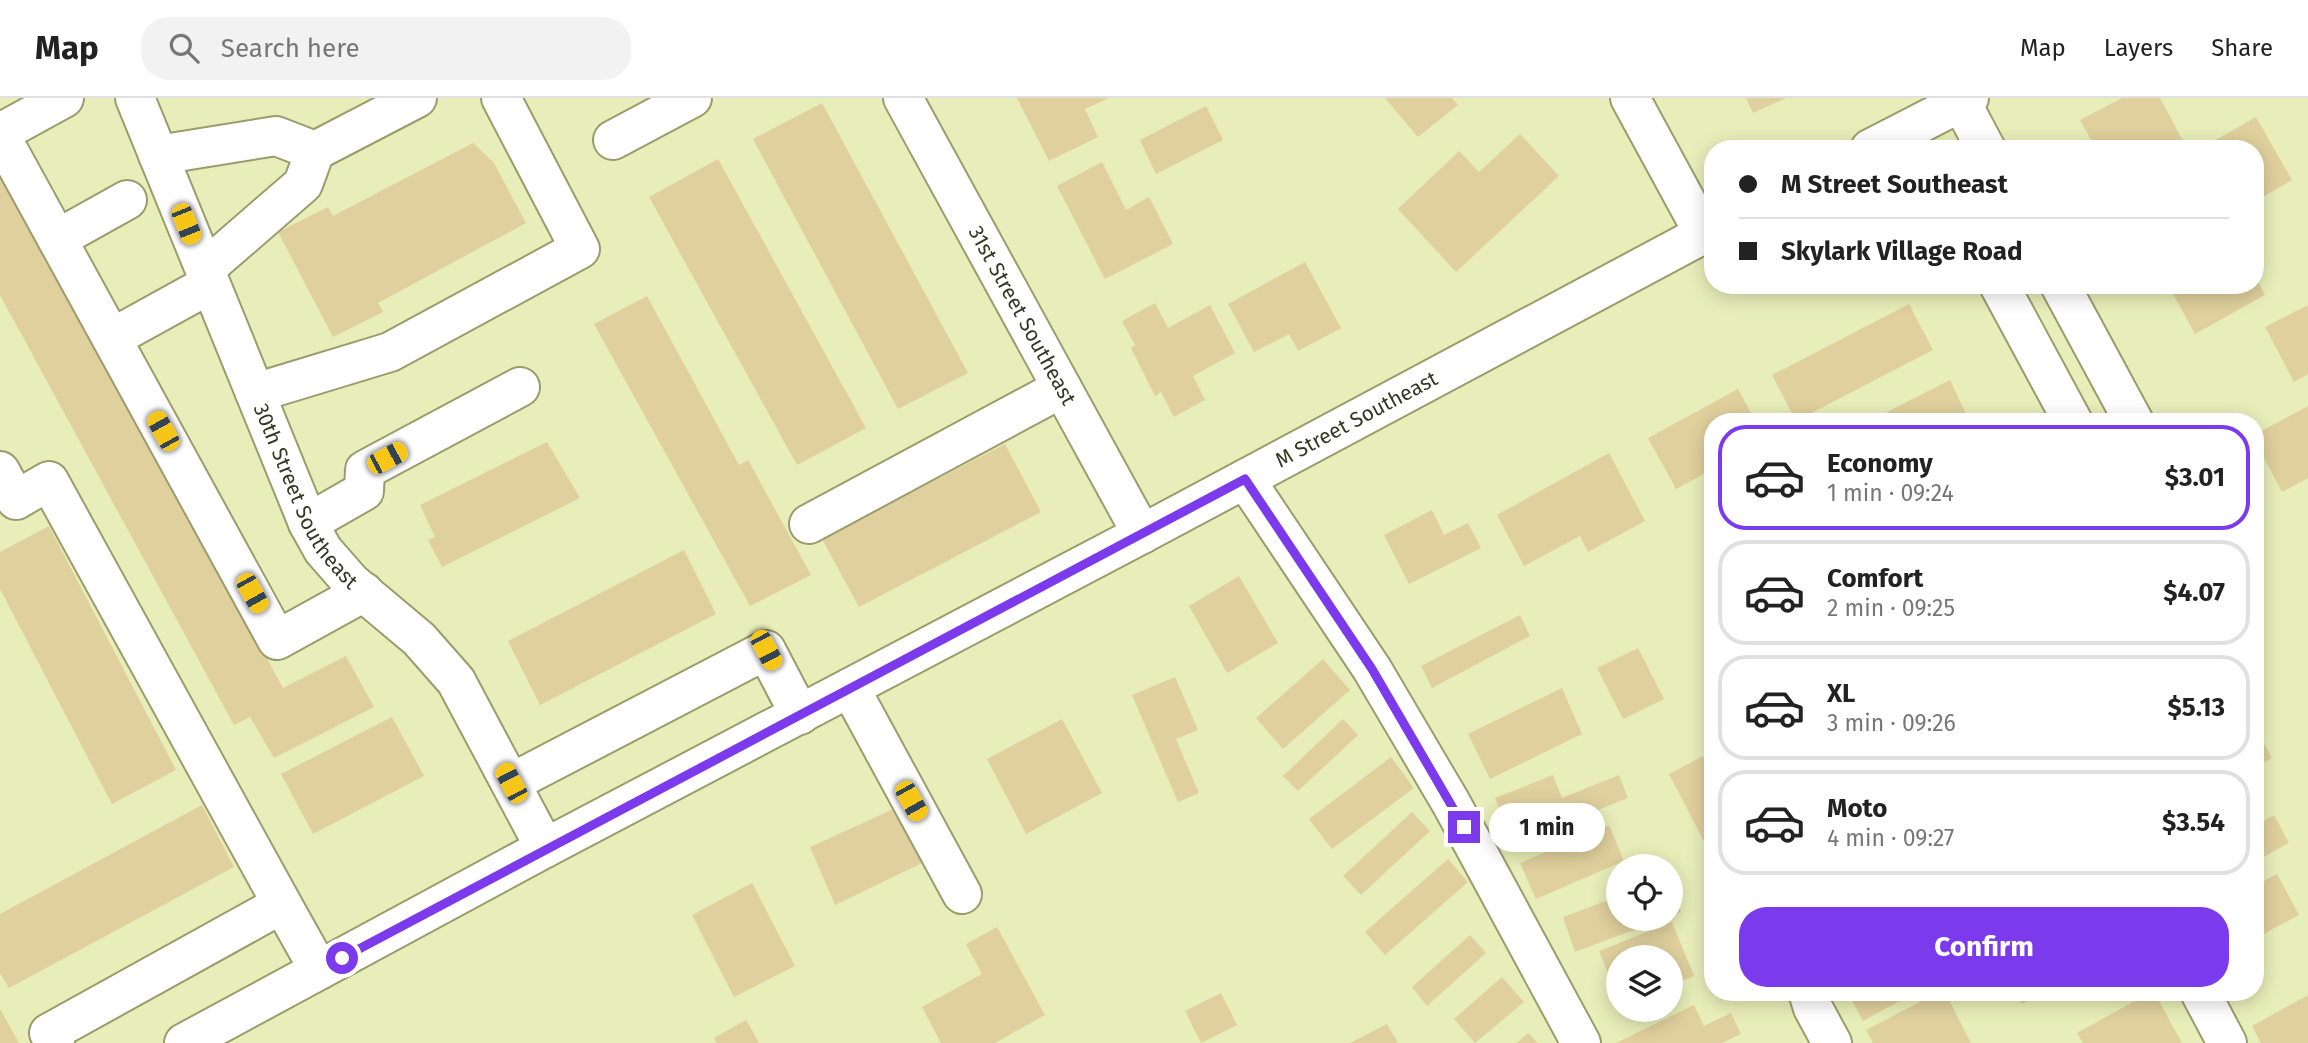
<!DOCTYPE html>
<meta charset="utf-8">
<style>
body{margin:0;font-family:"Fira Sans",sans-serif;background:#f2f2f2;color:#222;height:100vh;display:flex;flex-direction:column;font-size:26px;white-space:nowrap}
*{box-sizing:border-box;margin:0}
p{font-size:23px;color:#767676}
.icon{flex:none;width:38px;height:38px;fill:none;stroke:currentColor;stroke-width:2;stroke-linecap:round;stroke-linejoin:round}
.map{position:relative;flex:1;overflow:hidden}
.panel{position:absolute;left:1704px;top:315px;width:560px;height:588px;display:flex;flex-direction:column;background:#fff;border-radius:28px;box-shadow:0 4px 18px #0003}
.panel>*{flex:none}
.banner{position:absolute;left:1704px;top:42px;width:560px;height:154px;border-radius:28px;box-shadow:0 4px 18px #0003;display:grid;align-content:center;height:154px;padding:0 35px;background:#fff}
.tools{position:absolute;left:1606px;top:756px;display:grid;gap:14px}
.tools a{display:grid;place-items:center;width:77px;height:77px;border-radius:50%;background:#fff;box-shadow:0 4px 18px #0003;font-size:35px}
.end{position:absolute;width:32px;height:32px;margin:-16px;border:9px solid #7c3aed;background:#fff;box-shadow:0 0 0 4px #fff}
.from{border-radius:50%}
.bubble{position:absolute;height:49px;border-radius:24px;background:#fff;box-shadow:0 4px 18px #0003;font-size:23px;font-weight:700;line-height:49px;text-align:center}
.car{position:absolute;width:21px;height:42px;margin:-21px -10px;border-radius:9px;box-shadow:0 0 5px 2px #0007;background:linear-gradient(#f5c518 24%,#345 0 40%,#f5c518 0 76%,#345 0 86%,#f5c518 0)}
.banner b{display:flex;align-items:center;gap:24px;height:66px;font-size:26px}
.banner b+b{border-top:2px solid #e0e0e0}
.banner i{width:18px;height:18px;background:#222}
ul{padding:12px 0 0;list-style:none}
li{display:flex;align-items:center;gap:21px;height:105px;margin:0 14px 10px;padding:0 21px;border:4px solid #e0e0e0;border-radius:28px}
li div{flex:1}
li b{display:block;font-size:26px}
li em{font-style:normal;font-weight:700}
li.on{border-color:#7c3aed}
li>.icon{width:63px;height:63px;stroke-width:1.5}
.primary-button{display:flex;gap:14px;margin-top:auto;padding:14px 35px}
.primary-button a{flex:1;height:80px;border-radius:28px;background:#7c3aed;color:#fff;font-size:28px;font-weight:700;line-height:80px;text-align:center}
header{display:flex;align-items:center;gap:42px;box-sizing:border-box;height:98px;padding:0 35px;background:#fff;border-bottom:2px solid #e0e0e0}
header strong{font-size:33px}
nav{display:flex;gap:38px;margin-inline-start:auto;font-size:24px}
.search{width:490px;height:63px;background:#f2f2f2;display:flex;align-items:center;gap:18px;box-sizing:border-box;padding:0 24px;border-radius:28px;color:#767676;font-size:26px}
.map>svg:first-child{display:block}
</style>
<header>
<strong>Map</strong>
<div class="search"><svg class="icon" aria-label="search" viewBox="0 0 24 24"><circle cx="10" cy="10" r="6"/><path d="M15 15l6 6"/></svg>Search here</div>
<nav><a>Map</a><a>Layers</a><a>Share</a></nav>
</header>
<div class="map">
<svg width="2308" height="945" viewBox="0 0 2308 945">
<rect width="100%" height="100%" fill="#e8eeb9"/>
<g fill="#e0d09d">
<path d="M1017,0H1109L1085,11L1098,39L1049,63Z"/>
<path d="M1385,0H1452L1458,7L1418,39Z"/>
<path d="M1746,0H1786L1753,15Z"/>
<path d="M2122,0H2160L2183,43L2169,51H2096L2080,22Z"/>
<path d="M822,5L968,275L898,311L753,41Z"/>
<path d="M1206,8L1223,42L1156,76L1140,42Z"/>
<path d="M2256,19L2292,82L2256,103V51H2200Z"/>
<path d="M1520,36L1559,78L1456,174L1398,111L1459,53L1479,74Z"/>
<path d="M473,45L494,65L526,125L378,205L383,214L333,239L278,134L328,109L333,118Z"/>
<path d="M718,61L866,330L797,367L649,99Z"/>
<path d="M1102,64L1126,112L1149,99L1173,146L1105,181L1057,88Z"/>
<path d="M0,70L283,590L346,558L374,609L274,660L250,619L234,627L0,197Z"/>
<path d="M1305,164L1341,230L1298,253L1289,236L1254,254L1228,206Z"/>
<path d="M2256,180L2265,197L2195,236L2168,187H2256Z"/>
<path d="M647,198L739,367L748,362L811,477L750,508L594,226Z"/>
<path d="M1155,205L1168,230L1210,207L1235,255L1193,278L1205,302L1174,319L1161,294L1155,298L1131,250L1135,247L1122,223Z"/>
<path d="M1909,206L1933,252L1796,323L1772,277Z"/>
<path d="M2308,207V276L2294,284L2265,229Z"/>
<path d="M1950,282L1970,324H1892L1887,314Z"/>
<path d="M1738,291L1756,324H1713V371L1676,391L1648,340Z"/>
<path d="M2308,308V380L2282,394L2256,345V336Z"/>
<path d="M547,344L580,400L442,469L428,442L435,439L420,407Z"/>
<path d="M1005,346L1041,414L859,509L822,441Z"/>
<path d="M1609,355L1645,423L1588,454L1580,438L1524,468L1497,417Z"/>
<path d="M1432,412L1444,437L1468,425L1481,450L1409,486L1384,437Z"/>
<path d="M49,428L176,672L112,706L0,491V454Z"/>
<path d="M684,452L716,516L540,607L508,543Z"/>
<path d="M1713,463V484L1704,467Z"/>
<path d="M1239,478L1278,545L1227,575L1189,508Z"/>
<path d="M1520,517L1530,538L1432,590L1421,568Z"/>
<path d="M1638,550L1664,601L1623,621L1597,570Z"/>
<path d="M1323,561L1350,592L1283,651L1256,620Z"/>
<path d="M1175,579L1198,632L1176,641L1199,695L1178,704L1132,597Z"/>
<path d="M1562,590L1582,636L1490,681L1468,636Z"/>
<path d="M392,619L424,678L313,736L281,676Z"/>
<path d="M1062,621L1102,695L1026,736L987,661Z"/>
<path d="M1343,621L1358,637L1298,693L1283,678Z"/>
<path d="M2256,630L2272,660L2256,669Z"/>
<path d="M1703,658L1713,678V761L1669,676Z"/>
<path d="M1391,659L1414,690L1332,751L1309,721Z"/>
<path d="M1553,677L1562,700L1619,677L1628,700L1513,746L1495,700Z"/>
<path d="M202,707L234,769L9,890L0,875V816Z"/>
<path d="M898,709L922,765L835,807L810,749Z"/>
<path d="M1412,714L1430,733L1361,797L1343,778Z"/>
<path d="M2274,717L2289,745L2256,763V727Z"/>
<path d="M1609,727L1624,763L1536,801L1520,765Z"/>
<path d="M1448,761L1468,784L1385,857L1365,834Z"/>
<path d="M2277,776L2299,817L2256,840V787Z"/>
<path d="M752,785L795,868L734,899L692,817Z"/>
<path d="M1671,790L1681,814L1671,818Z"/>
<path d="M1619,798V821H1663L1575,854L1563,819Z"/>
<path d="M1672,824L1694,878L1671,887V859H1619V903L1599,853Z"/>
<path d="M997,829L1045,917L995,945H941L922,909L982,876L966,846Z"/>
<path d="M1470,837L1486,855L1427,908L1412,889Z"/>
<path d="M1502,879L1524,904L1475,945L1454,921Z"/>
<path d="M1847,894H1916L1863,923Z"/>
<path d="M1939,894H1945L1971,945H1873L1866,932Z"/>
<path d="M2016,894H2045L2022,906Z"/>
<path d="M2151,894H2154L2182,945H2083L2077,935Z"/>
<path d="M1221,895L1237,927L1201,945L1185,913Z"/>
<path d="M2308,897V945H2261L2252,928Z"/>
<path d="M1694,907L1704,928L1731,915L1741,936L1722,945H1616Z"/>
<path d="M0,911L19,945H0Z"/>
<path d="M746,922L759,945H717L714,940Z"/>
<path d="M1387,926L1398,945H1350Z"/>
<path d="M1528,935L1538,945H1517Z"/>
</g>
<g fill="none" stroke-linecap="round" stroke-linejoin="round">
<defs>
<g id="minor">
<path id="s1" d="M135,0L308,425L323,452L351,484L419,541L456,583L545,750"/>
<path id="s2" d="M903,0L1142,436"/>
<path d="M1630,0L1704,136"/>
<path d="M1961,4L1986,51"/>
<path d="M0,35L64,0"/>
<path d="M0,37L277,542L364,494"/>
<path d="M613,42L692,0"/>
<path d="M1870,51L1969,0"/>
<path d="M315,53L417,0"/>
<path d="M158,57L276,38L315,53L303,86L205,171"/>
<path d="M57,141L127,102"/>
<path d="M1999,187L2073,324"/>
<path d="M2060,187L2134,324"/>
<path d="M112,240L210,186"/>
<path d="M255,295L390,254L580,151L501,0"/>
<path d="M0,373L16,402L49,383L282,806"/>
<path d="M1245,381L1372,571L1451,705L1581,945"/>
<path d="M308,425L364,393L365,372L520,289"/>
<path d="M809,426L1062,290"/>
<path d="M850,590L962,796"/>
<path d="M511,685L766,552L800,617"/>
<path d="M1808,894L1813,910L1832,945"/>
<path d="M2200,894L2227,945"/>
<path d="M55,945L49,935L282,806L319,872"/>
<path id="s3" d="M184,945L545,750L1142,436L1713,131"/>
</g>
</defs>
<use href="#minor" stroke="#999d6c" stroke-width="42"/>
<use href="#minor" stroke="#fff" stroke-width="38"/>
</g>
<g fill="none" stroke-linecap="round" stroke-linejoin="round">
<path stroke="#7c3aed" stroke-width="9" d="M342,860L1245,381L1372,571L1464,729"/>
</g>
<g text-anchor="middle" dominant-baseline="central" stroke-width="5" stroke-linejoin="round" paint-order="stroke">
<g font-size="21" fill="#353723" stroke="#f6fcc6">
<text stroke="none"><textPath href="#s2" startOffset="248">31st Street Southeast</textPath></text>
<text stroke="none"><textPath href="#s3" startOffset="1328">M Street Southeast</textPath></text>
<text stroke="none"><textPath href="#s1" startOffset="434">30th Street Southeast</textPath></text>
</g>
</g>
</svg>
<div class="tools">
<a><svg class="icon" aria-label="locate" viewBox="0 0 24 24"><circle cx="12" cy="12" r="6"/><path d="M12 2v4M12 18v4M2 12h4M18 12h4"/></svg></a>
<a><svg class="icon" aria-label="layers" viewBox="0 0 24 24"><path d="M12 4l9 5-9 5-9-5zM3 14l9 5 9-5"/></svg></a>
</div>
<i class="end from" style="left:342px;top:860px"></i>
<i class="end" style="left:1464px;top:729px"></i>
<div class="bubble" style="left:1489px;top:705px;width:116px">1 min</div>
<i class="car" style="left:186px;top:126px;rotate:158deg"></i>
<i class="car" style="left:163px;top:333px;rotate:331deg"></i>
<i class="car" style="left:387px;top:360px;rotate:62deg"></i>
<i class="car" style="left:252px;top:495px;rotate:151deg"></i>
<i class="car" style="left:766px;top:552px;rotate:152deg"></i>
<i class="car" style="left:511px;top:685px;rotate:332deg"></i>
<i class="car" style="left:911px;top:703px;rotate:151deg"></i>
<div class="banner">
<b><i class="from"></i>M Street Southeast</b>
<b><i></i>Skylark Village Road</b>
</div>
<section class="panel">
<ul>
<li class="on"><svg class="icon" aria-label="car" viewBox="0 0 24 24"><path d="M5 17H2v-5l4-1 3-4h7l3 4 3 1v5h-3M9 17h6M6 11h13"/><circle cx="7" cy="17" r="2"/><circle cx="17" cy="17" r="2"/></svg><div><b>Economy</b><p>1 min · 09:24</p></div><em>$3.01</em></li>
<li><svg class="icon" aria-label="car" viewBox="0 0 24 24"><path d="M5 17H2v-5l4-1 3-4h7l3 4 3 1v5h-3M9 17h6M6 11h13"/><circle cx="7" cy="17" r="2"/><circle cx="17" cy="17" r="2"/></svg><div><b>Comfort</b><p>2 min · 09:25</p></div><em>$4.07</em></li>
<li><svg class="icon" aria-label="car" viewBox="0 0 24 24"><path d="M5 17H2v-5l4-1 3-4h7l3 4 3 1v5h-3M9 17h6M6 11h13"/><circle cx="7" cy="17" r="2"/><circle cx="17" cy="17" r="2"/></svg><div><b>XL</b><p>3 min · 09:26</p></div><em>$5.13</em></li>
<li><svg class="icon" aria-label="car" viewBox="0 0 24 24"><path d="M5 17H2v-5l4-1 3-4h7l3 4 3 1v5h-3M9 17h6M6 11h13"/><circle cx="7" cy="17" r="2"/><circle cx="17" cy="17" r="2"/></svg><div><b>Moto</b><p>4 min · 09:27</p></div><em>$3.54</em></li>
</ul>
<div class="primary-button"><a>Confirm</a></div>
</section>
</div>
